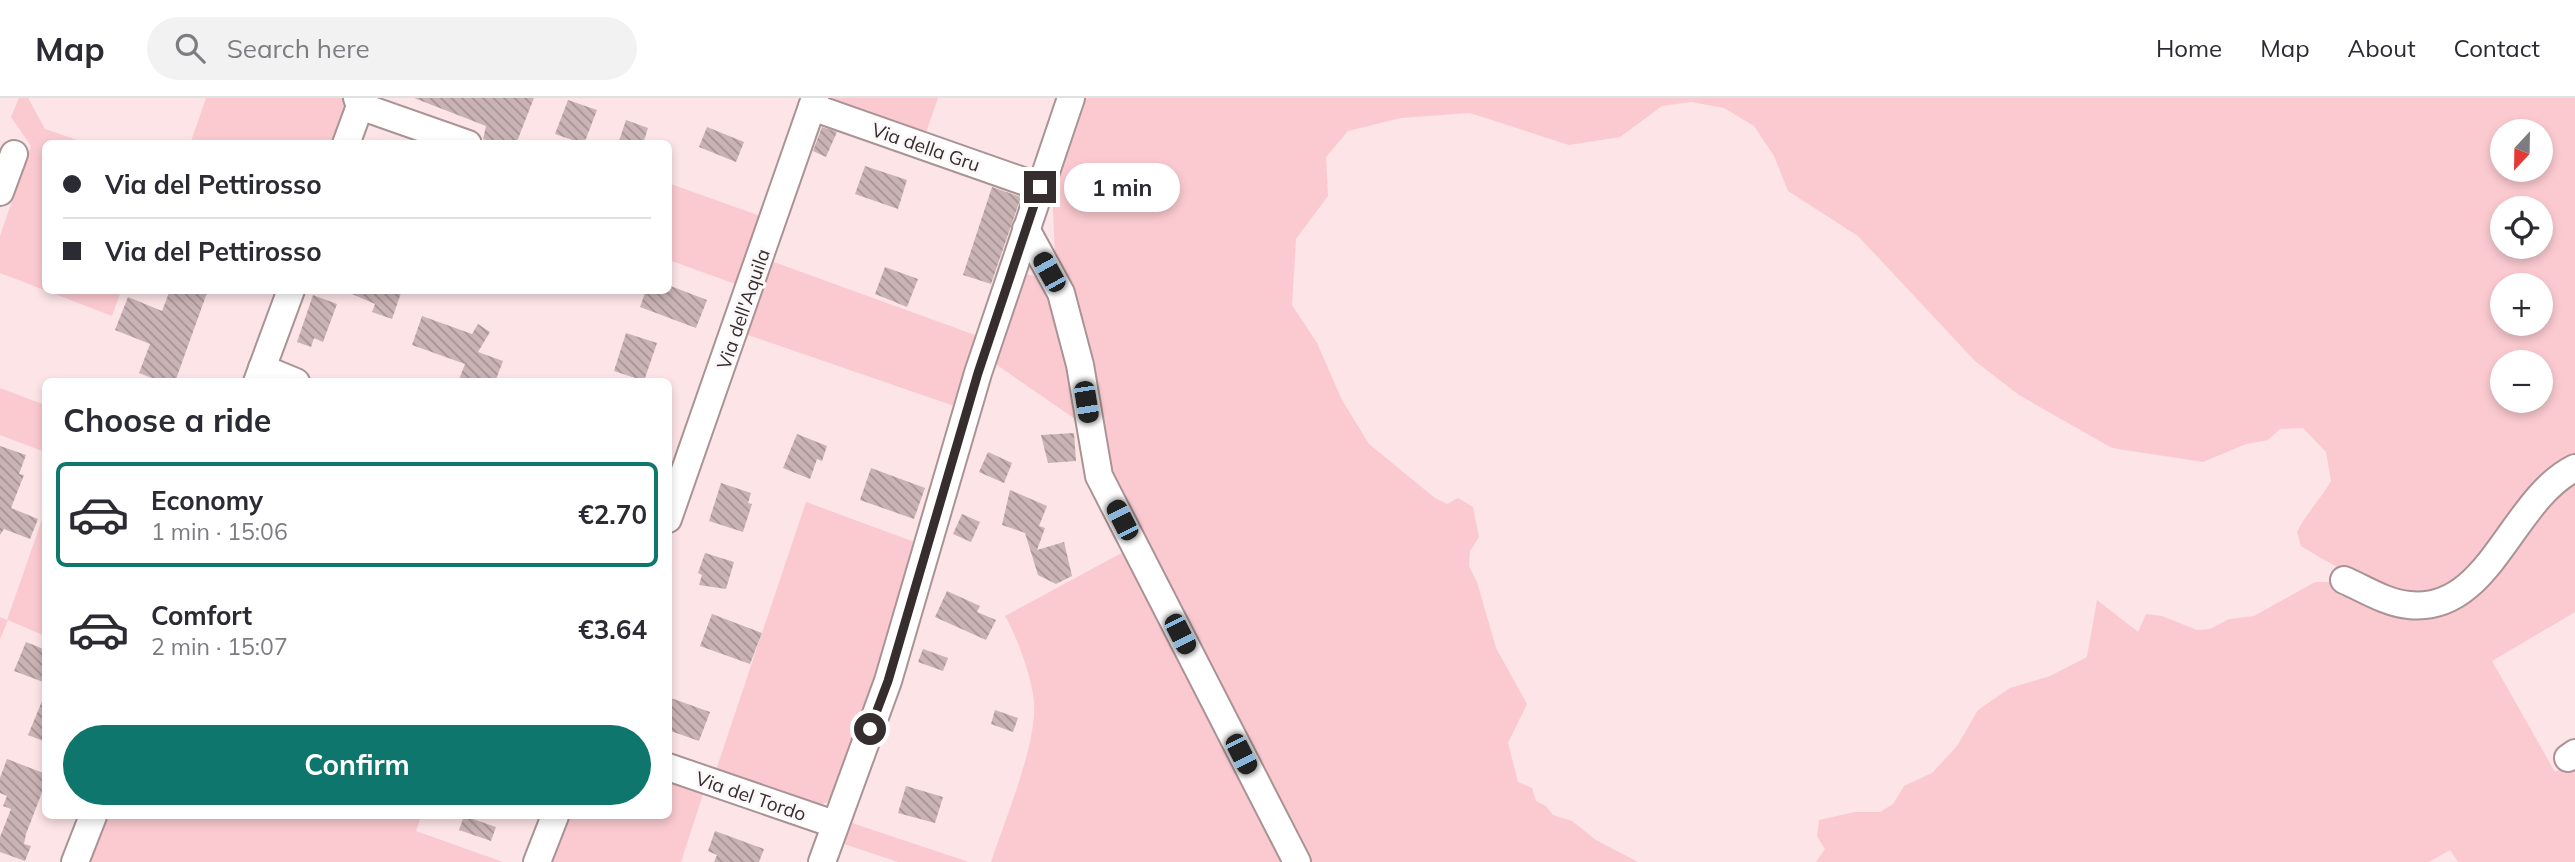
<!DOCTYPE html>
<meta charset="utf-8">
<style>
body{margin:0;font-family:Mulish,sans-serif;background:#f2f2f3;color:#2b2b33;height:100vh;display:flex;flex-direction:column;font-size:26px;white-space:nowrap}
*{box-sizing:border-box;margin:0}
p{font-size:23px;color:#7c7c81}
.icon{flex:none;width:38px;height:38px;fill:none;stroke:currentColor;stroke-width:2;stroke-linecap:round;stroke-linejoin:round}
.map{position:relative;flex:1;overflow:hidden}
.drawer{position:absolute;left:42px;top:280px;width:630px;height:441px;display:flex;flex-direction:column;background:#fff;border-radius:10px;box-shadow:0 4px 10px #0003}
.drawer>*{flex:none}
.guide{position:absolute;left:42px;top:42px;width:630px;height:154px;border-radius:10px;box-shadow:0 4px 10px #0003;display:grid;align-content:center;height:154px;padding:0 21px;background:#fff}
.needle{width:46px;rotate:202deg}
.tools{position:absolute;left:2490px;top:21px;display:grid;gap:14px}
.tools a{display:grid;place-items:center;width:63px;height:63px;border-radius:50%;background:#fff;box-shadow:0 4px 10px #0003;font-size:35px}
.end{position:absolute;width:32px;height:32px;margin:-16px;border:9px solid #362d2e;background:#fff;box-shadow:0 0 0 4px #fff}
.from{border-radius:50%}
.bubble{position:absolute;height:49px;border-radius:24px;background:#fff;box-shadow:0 4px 10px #0003;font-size:23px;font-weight:700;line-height:49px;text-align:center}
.car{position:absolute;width:21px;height:42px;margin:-21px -10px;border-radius:9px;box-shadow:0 0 5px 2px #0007;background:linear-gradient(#222 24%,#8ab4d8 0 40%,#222 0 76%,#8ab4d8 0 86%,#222 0)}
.guide b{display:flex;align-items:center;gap:24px;height:66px;font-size:26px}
.guide b+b{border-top:2px solid #e1e1e2}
.guide i{width:18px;height:18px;background:#2b2b33}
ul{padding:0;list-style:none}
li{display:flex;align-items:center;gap:21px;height:105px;margin:0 14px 10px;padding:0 7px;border:4px solid transparent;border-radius:10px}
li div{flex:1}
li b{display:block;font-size:26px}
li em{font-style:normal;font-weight:700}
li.current{border-color:#0f766e}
li>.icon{width:63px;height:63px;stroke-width:1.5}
h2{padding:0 21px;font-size:32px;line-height:84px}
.cta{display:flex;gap:14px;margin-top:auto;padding:14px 21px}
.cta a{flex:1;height:80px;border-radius:42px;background:#0f766e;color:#fff;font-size:28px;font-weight:700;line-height:80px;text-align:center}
header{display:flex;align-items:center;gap:42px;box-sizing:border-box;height:98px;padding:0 35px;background:#fff;border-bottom:2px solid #e1e1e2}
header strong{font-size:33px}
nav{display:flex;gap:38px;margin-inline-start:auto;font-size:24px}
.search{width:490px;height:63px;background:#f2f2f3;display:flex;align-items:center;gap:18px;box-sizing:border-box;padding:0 24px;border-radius:38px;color:#7c7c81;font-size:26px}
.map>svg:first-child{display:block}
</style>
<header>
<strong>Map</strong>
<div class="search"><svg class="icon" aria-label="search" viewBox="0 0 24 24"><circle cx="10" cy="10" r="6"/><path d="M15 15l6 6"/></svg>Search here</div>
<nav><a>Home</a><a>Map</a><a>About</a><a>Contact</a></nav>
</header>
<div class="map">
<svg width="2575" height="764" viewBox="0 0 2575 764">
<defs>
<pattern id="building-back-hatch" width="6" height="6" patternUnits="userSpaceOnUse" patternTransform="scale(1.75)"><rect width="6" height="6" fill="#cab3b5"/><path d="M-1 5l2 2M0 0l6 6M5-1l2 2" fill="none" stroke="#a59294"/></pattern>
</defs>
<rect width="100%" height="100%" fill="#fde4e7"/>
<g fill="#facad0" fill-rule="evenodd">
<path d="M19,0H28L45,31L86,45L46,46V192L121,193L112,218L0,175V138L31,48L11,19Z"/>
<path d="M206,0H344V23L335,45L190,46Z"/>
<path d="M828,0H938L925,37L826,4Z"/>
<path d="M1080,0H2575V359C2544,392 2468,485 2428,497C2398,506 2327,464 2301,448L2297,434C2306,415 2321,401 2331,383L2326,354L2303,330L2280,331L2268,342L2246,346L2203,364L2112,350L2019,297L1975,263L1858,138L1788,93L1774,58L1754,28L1724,10L1691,4L1662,8L1620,39L1569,47L1470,15L1401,20L1348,33L1326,59L1328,98L1296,141L1292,207L1317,245L1342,302L1369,346L1435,400L1447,406L1458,400L1473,409L1479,439L1470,453L1469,468L1477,484L1496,550L1527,606L1508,645L1518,684L1532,690L1536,703L1546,708L1553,717L1572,723L1596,742L1638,764H1302L1107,378L1055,159L1052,88ZM2502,33H2541V72H2502ZM2502,110H2541V149H2502ZM2502,187H2541V226H2502ZM2502,264H2541V303H2502Z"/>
<path d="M668,85L763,119L738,187L669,162Z"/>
<path d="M771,163L978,238L960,310L745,236Z"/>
<path d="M1026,176L1042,180L1052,190L1078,323L994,265L1021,180Z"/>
<path d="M0,290L45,307V354L0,337Z"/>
<path d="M2575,384V514L2492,563L2555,674L2575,662V764H2458L2450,752L2429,764H1816L1825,751L1817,738L1819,722L1855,714H1880L1893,706L1904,688L1932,675L1957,648L1978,612L2010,590L2050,578L2087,559L2097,502L2138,534L2146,516L2162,518L2197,532L2210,531L2229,521L2254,518L2315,484H2332L2446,514L2546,404Z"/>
<path d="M806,404L920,446L852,657L834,701L818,708L716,672Z"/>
<path d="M45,413V538L8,522L0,541V519L7,522Z"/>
<path d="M1127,452L1287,764H991C1005,721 1037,647 1034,604C1032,580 1017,538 1005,518Z"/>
<path d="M669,678L705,690L681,764H546L563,718H668Z"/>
<path d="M101,718H421L416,733L503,764H84Z"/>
<path d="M852,725L969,764H898L844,746Z"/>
</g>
<g fill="url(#building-back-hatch)">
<path d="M414,0H534L516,46H497L483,41L486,28Z"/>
<path d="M568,2L597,12L584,46L555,36Z"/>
<path d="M626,22L648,30L643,46H618Z"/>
<path d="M707,29L744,44L736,64L699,49Z"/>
<path d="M822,29L837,34L826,59L813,53Z"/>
<path d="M865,68L907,82L898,111L855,96Z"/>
<path d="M992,89L1021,99L991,186L963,177Z"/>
<path d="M885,169L918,181L907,209L875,196Z"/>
<path d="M668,187L707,202L696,230L640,209L646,192H668Z"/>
<path d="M170,192H208L175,284H162L139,275L150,246L115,232L128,199L162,213Z"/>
<path d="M343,192H402L392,221L372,214L375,206Z"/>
<path d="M313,197L337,206L323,244L314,240L311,249L297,244Z"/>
<path d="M422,218L472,236L478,226L490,234L478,254L503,263L495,284H458L465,266L412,247Z"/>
<path d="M626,235L657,245L644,283L614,273Z"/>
<path d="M1074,335L1076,363L1048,365L1041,337Z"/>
<path d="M797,336L827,348L822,363L817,361L810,381L783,370Z"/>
<path d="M0,348L26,357L19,376L24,377L11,410L38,421L30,441L4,431L0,437Z"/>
<path d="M988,354L1012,365L1004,385L979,374Z"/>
<path d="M871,370L925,390L914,421L860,402Z"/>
<path d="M721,385L751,395L748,405L752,406L743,434L709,423Z"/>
<path d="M1010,392L1047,408L1039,428L1045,430L1037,452L1064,444L1072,478L1056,486L1038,477L1025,435L1002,427Z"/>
<path d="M962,416L980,424L971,444L953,436Z"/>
<path d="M705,455L734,464L726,491L699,487L702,477L698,475Z"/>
<path d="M947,493L980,508L977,514L996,522L986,542L935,519Z"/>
<path d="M712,516L762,535L750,566L700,548Z"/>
<path d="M26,544L46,552V585L14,573Z"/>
<path d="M923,551L948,560L943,573L918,564Z"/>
<path d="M45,596H46V644L28,637Z"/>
<path d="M668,599L710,614L699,643L668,632Z"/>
<path d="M995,612L1018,620L1013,634L991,626Z"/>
<path d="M7,661L46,676V684L26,736L24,746L31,748L25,763L0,754V739L11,711L3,708L7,698L0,695V680Z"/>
<path d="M906,688L943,699L935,725L898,715Z"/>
<path d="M464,718L496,729L491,743L459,732Z"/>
<path d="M715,733L764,751L759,764H714L717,757L708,753Z"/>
</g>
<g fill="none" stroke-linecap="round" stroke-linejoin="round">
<defs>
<g id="minor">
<path d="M360,8L468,46"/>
<path d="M812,9L1040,89"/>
<path d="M346,46L360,8L357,0"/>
<path d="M0,94L14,56"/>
<path d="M1026,131L1061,195L1080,267L1099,378L1297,764"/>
<path d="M262,270L296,284"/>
<path d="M257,284L291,192"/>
<path d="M668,421L815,0"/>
<path d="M2344,482C2365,491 2386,505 2409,507C2490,516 2511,401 2575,370"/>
<path d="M2568,660L2575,655"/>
<path d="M668,669L834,726"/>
<path d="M75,764L93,718"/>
<path d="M537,764L555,718"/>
<path d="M822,764L888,583L978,275L1071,0"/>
</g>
</defs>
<use href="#minor" stroke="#a99395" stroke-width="30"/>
<use href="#minor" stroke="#fff" stroke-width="26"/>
</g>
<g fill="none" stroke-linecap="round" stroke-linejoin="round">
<path stroke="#362d2e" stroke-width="9" d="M870,631L888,583L978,275L1040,89"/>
</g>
<g text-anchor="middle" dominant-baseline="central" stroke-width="6" stroke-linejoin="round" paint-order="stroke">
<g font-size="19" fill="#362d2e" stroke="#fcf7f8">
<text transform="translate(926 49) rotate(19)">Via della Gru</text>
<text transform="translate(743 211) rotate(-71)">Via dell'Aquila</text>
<text transform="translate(751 698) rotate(19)">Via del Tordo</text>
</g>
</g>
</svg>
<div class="tools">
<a><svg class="needle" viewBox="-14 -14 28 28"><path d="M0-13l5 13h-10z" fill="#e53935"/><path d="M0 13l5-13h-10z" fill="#7c7c81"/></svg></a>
<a><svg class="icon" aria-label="locate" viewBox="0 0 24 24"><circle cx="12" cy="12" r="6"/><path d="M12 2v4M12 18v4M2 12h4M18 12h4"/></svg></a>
<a>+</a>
<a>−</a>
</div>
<i class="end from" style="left:870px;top:631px"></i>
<i class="end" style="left:1040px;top:89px"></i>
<div class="bubble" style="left:1064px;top:65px;width:116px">1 min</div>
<i class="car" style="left:1049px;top:174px;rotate:331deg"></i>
<i class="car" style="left:1086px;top:304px;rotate:171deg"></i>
<i class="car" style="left:1122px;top:422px;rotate:333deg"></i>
<i class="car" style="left:1180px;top:536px;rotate:153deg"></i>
<i class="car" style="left:1241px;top:656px;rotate:153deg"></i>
<div class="guide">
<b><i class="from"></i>Via del Pettirosso</b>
<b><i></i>Via del Pettirosso</b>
</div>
<section class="drawer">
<h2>Choose a ride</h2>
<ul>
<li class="current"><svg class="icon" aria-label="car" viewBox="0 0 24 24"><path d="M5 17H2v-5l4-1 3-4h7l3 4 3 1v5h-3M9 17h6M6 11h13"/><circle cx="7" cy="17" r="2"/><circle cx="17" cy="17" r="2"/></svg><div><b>Economy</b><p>1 min · 15:06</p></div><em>€2.70</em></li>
<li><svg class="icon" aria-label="car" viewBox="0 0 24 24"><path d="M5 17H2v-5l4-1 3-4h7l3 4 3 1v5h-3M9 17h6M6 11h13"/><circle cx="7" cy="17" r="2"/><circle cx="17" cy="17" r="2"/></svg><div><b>Comfort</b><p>2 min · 15:07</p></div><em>€3.64</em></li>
</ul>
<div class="cta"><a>Confirm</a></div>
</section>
</div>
